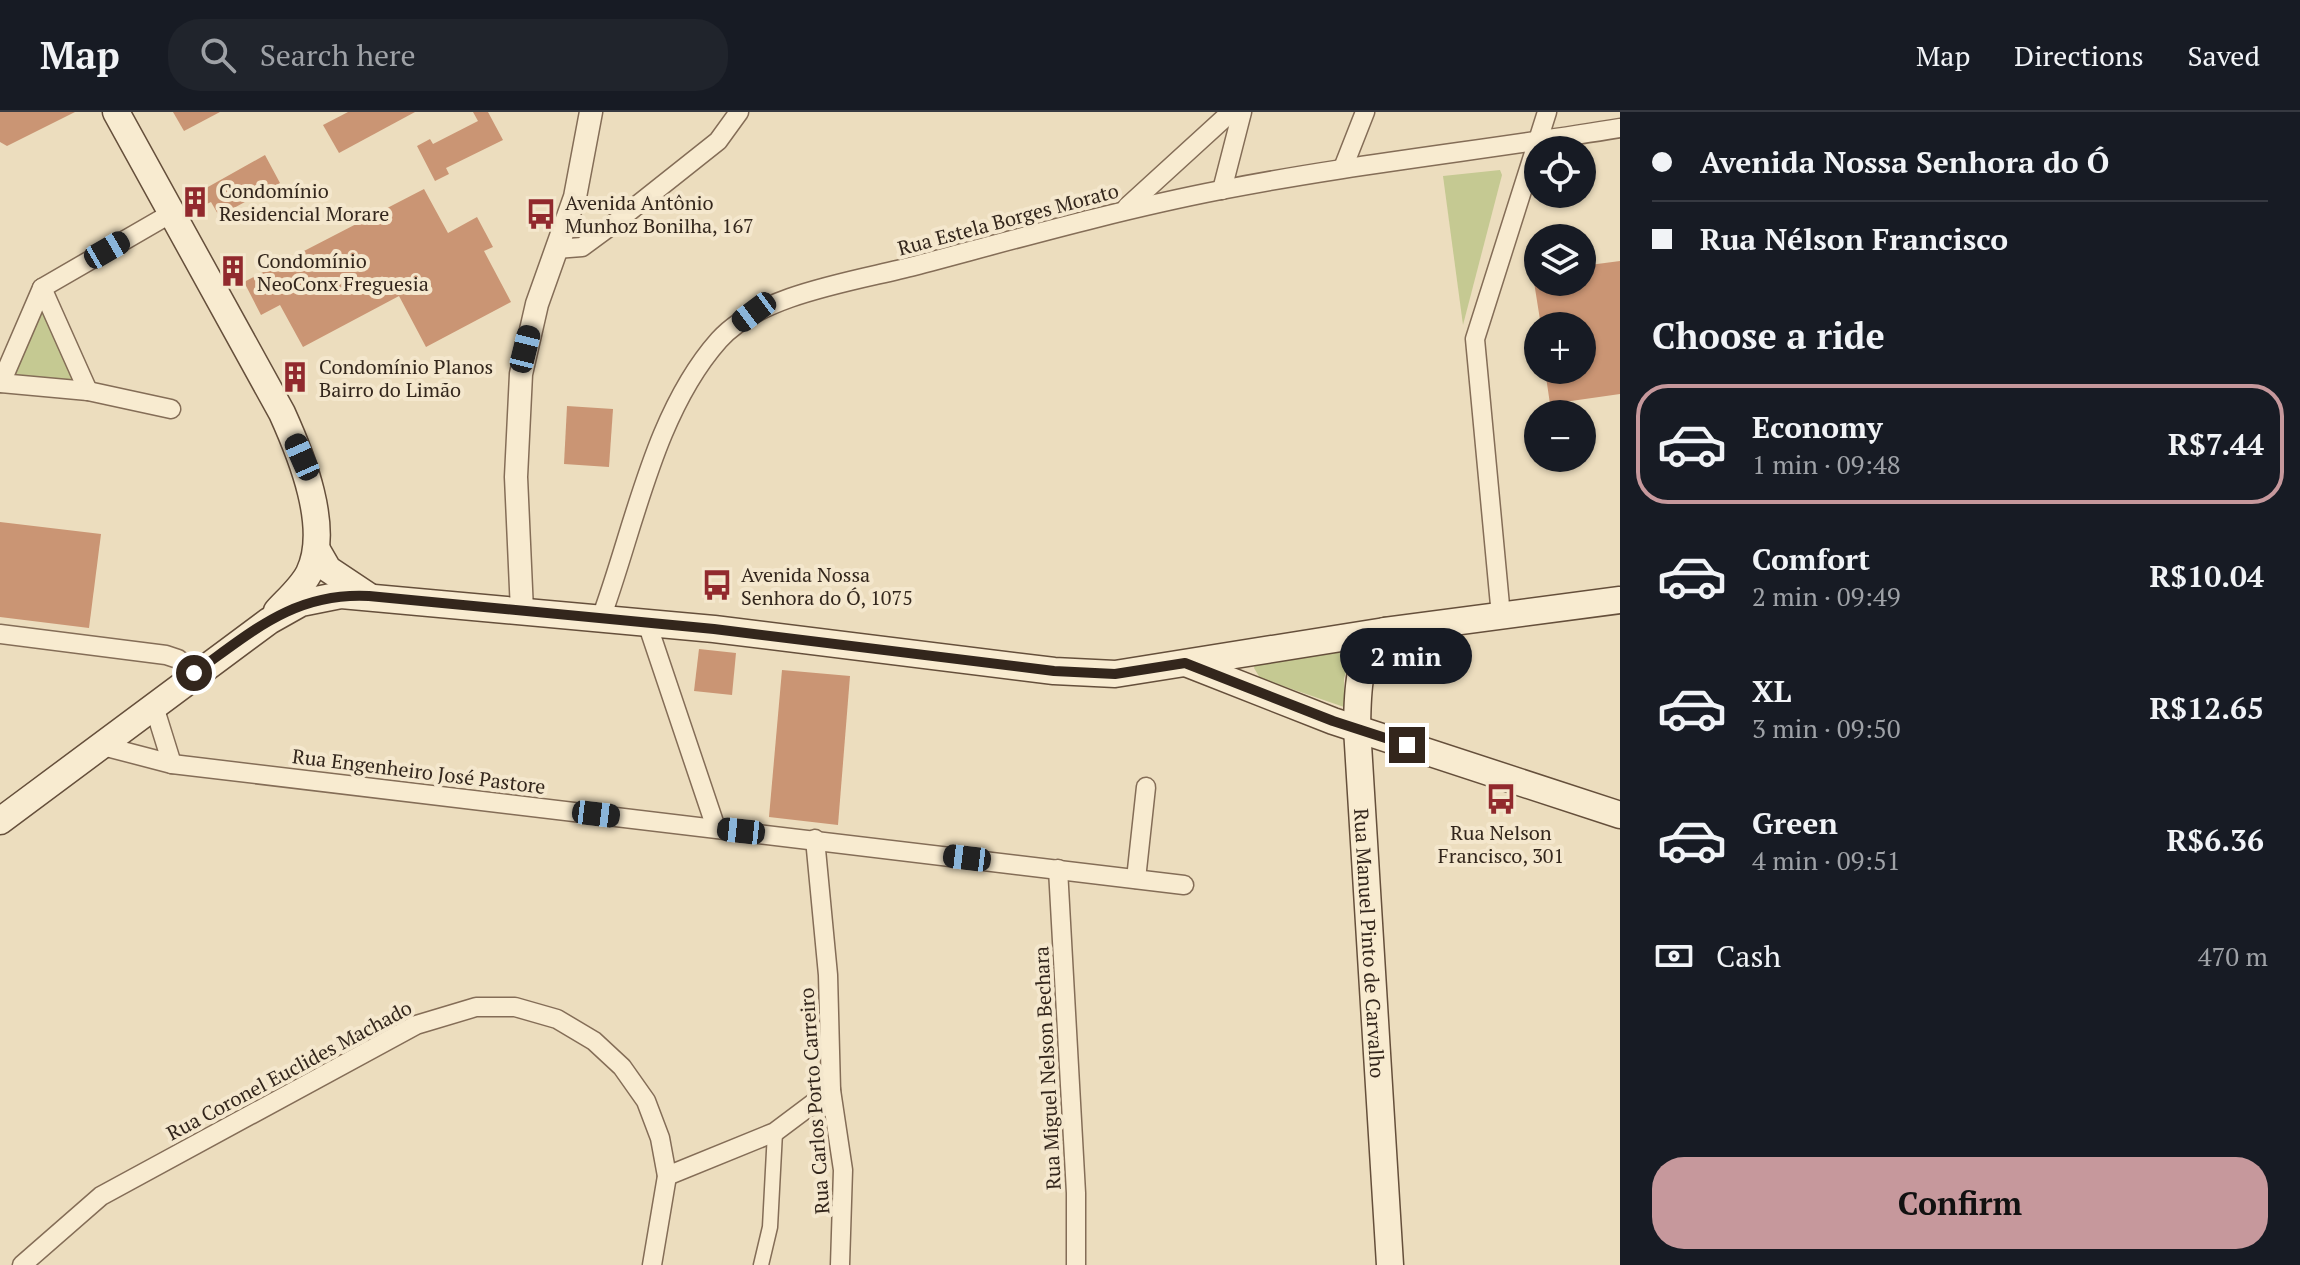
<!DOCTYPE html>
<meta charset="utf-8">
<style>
body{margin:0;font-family:"PT Serif",serif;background:#20242c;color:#f1f3f6;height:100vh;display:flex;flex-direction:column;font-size:30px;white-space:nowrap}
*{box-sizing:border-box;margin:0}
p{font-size:26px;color:#9ea1a6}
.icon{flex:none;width:44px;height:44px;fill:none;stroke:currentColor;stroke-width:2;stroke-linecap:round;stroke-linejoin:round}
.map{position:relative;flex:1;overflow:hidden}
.drawer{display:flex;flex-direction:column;background:#171b24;width:680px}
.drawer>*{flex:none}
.top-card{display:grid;align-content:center;height:176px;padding:0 32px;background:#171b24}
.fabs{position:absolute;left:1524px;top:24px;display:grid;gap:16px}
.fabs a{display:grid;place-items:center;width:72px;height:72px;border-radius:50%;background:#171b24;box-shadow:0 2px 6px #0004;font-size:40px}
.end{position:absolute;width:36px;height:36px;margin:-18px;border:10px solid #33261c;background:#fff;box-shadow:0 0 0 4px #fff}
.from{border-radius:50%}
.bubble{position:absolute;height:56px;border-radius:28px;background:#171b24;box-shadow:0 2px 6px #0004;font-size:26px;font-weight:700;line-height:56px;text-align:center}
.car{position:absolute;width:24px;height:48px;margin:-24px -12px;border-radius:10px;box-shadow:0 0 6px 2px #0007;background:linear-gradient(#222 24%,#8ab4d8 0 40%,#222 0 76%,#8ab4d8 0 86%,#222 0)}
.top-card b{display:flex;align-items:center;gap:28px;height:76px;font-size:30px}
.top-card b+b{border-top:2px solid #363941}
.top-card i{width:20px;height:20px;background:#f1f3f6}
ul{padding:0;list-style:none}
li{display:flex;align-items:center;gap:24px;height:120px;margin:0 16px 12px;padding:0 16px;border:4px solid transparent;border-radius:32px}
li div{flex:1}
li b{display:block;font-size:30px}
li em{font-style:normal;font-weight:700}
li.active{border-color:#c6989c}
li>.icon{width:72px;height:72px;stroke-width:1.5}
h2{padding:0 32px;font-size:36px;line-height:96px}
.pay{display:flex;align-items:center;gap:20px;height:88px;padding:0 32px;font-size:30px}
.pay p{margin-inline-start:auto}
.cta{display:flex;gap:16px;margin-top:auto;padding:16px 32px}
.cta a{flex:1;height:92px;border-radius:32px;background:#c6989c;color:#111;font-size:32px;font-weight:700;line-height:92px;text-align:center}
header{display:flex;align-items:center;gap:48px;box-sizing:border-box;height:112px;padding:0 40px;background:#171b24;border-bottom:2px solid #363941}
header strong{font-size:38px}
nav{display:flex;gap:44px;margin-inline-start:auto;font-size:28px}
.search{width:560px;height:72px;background:#20242c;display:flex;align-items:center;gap:20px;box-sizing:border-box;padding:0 28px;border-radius:32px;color:#9ea1a6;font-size:30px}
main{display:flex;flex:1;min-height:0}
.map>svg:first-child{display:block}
</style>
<header>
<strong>Map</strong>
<div class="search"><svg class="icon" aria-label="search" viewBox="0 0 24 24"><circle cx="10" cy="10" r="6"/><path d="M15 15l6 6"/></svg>Search here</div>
<nav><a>Map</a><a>Directions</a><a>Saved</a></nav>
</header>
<main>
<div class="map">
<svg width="1620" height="1153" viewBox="0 0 1620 1153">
<rect width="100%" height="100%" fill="#ecddbe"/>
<g fill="#c5c992">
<path d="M1500,58L1502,63L1463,213L1443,64Z"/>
<path d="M42,195L77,272L11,266Z"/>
<path d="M1355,536L1344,566V595L1260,566L1254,556L1256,549Z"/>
</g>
<g fill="#ca9574">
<path d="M0,0H75L7,34L0,30Z"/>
<path d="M173,0H220L184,19Z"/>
<path d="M348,0H415L339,41L323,13Z"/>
<path d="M473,0H488L503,28L446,56L449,62L435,69L417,34L430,27L433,32L478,9Z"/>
<path d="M265,43L280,71L219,104L211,90L190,100L183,89Z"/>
<path d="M424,77L448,121L477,105L493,135L484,139L511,190L426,235L399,184L303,235L280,193L261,203L244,170Z"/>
<path d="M1620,149V282L1550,292L1545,258H1582V214H1541L1534,170H1582V154Z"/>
<path d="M567,294L613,297L609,355L564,352Z"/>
<path d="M0,410L101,422L89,516L0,505Z"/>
<path d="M699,537L736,541L732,583L694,579Z"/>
<path d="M782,558L850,564L838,713L769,705Z"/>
</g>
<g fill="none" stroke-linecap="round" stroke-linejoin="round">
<defs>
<path id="pedestrian" d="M761,1153L770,1115L775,1020"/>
<g id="minor">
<path d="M1343,56L1365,0"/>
<path d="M1222,78L1242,0"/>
<path d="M1127,95L1231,0"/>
<path d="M556,137L582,135L616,110L718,29L739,0"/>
<path d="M42,176L88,279"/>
<path d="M0,271L88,279L171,297"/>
<path d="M1,271L42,176L170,102"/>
<path d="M1501,504L1475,227L1547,0"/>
<path d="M601,506C634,417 654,301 719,228C760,182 856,169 914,154C1016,127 1118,98 1221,78C1353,52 1487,38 1620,16"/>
<path d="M647,511L716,716"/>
<path d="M0,522L166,543L178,547L194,561"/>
<path d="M153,591L172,652"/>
<path d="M99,633L172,652L1184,773"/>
<path d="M815,727L828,863L831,978L843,1058L840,1153"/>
<path d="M1058,757L1076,1081V1153"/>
<path d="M1136,767L1146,675"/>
<path d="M667,1064L775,1020L831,978"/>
<path d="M22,1153L101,1084L416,913L476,895H515L557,907L594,929L622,955L646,989L660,1026L667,1064L652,1153"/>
</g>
<path id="tertiary" d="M522,499L516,365L521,262L537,192L575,85L591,0"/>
<g id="secondary">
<path d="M116,0L282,301C301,343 331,416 309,461C302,475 288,487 277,499"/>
<path d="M317,438L328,457L367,483"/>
<path id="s1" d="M1385,519C1356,545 1358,579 1357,616L1390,1153"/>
<path d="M1188,552L1333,609L1620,703"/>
<path d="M0,709L269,509L301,491L341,483L714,517L1054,559L1115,562L1385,519L1620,488"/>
</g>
</defs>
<use href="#pedestrian" stroke="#846d57" stroke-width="17"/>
<use href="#minor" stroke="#846d57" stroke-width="21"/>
<use href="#tertiary" stroke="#846d57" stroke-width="25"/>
<use href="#secondary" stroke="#654f3b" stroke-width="29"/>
<use href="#pedestrian" stroke="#f8ebd0" stroke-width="14"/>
<use href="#minor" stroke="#f8ebd0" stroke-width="18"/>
<use href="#tertiary" stroke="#f8ebd0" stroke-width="22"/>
<use href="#secondary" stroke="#f8ebd0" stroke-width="26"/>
</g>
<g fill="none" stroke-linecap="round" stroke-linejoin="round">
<path stroke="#33261c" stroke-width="10" d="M194,561C252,520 294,480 369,484L714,517L1054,559L1115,562L1185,551L1333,609L1407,633"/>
</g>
<defs>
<symbol id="building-bare" viewBox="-9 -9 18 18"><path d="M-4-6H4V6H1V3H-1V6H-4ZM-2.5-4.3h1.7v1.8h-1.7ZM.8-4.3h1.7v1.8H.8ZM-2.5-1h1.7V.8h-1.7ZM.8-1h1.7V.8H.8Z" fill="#91292d" stroke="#f4e7cd" stroke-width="2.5" paint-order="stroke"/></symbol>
<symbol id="bus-bare" viewBox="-9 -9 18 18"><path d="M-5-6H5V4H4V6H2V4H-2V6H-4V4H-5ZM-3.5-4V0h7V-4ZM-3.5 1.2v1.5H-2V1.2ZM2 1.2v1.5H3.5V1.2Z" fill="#91292d" stroke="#f4e7cd" stroke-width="2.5" paint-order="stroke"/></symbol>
</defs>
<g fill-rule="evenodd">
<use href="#building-bare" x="173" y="68" width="44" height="44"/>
<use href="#bus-bare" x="519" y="80" width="44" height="44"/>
<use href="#building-bare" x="211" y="137" width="44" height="44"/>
<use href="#building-bare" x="273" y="243" width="44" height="44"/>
<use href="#bus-bare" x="695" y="451" width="44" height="44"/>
<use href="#bus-bare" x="1479" y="665" width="44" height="44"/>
</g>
<g text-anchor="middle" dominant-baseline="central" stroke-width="8" stroke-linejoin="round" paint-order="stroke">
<g font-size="20" fill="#33261c" stroke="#f4e7cd" text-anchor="start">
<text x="219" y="78">Condomínio<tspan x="219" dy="23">Residencial Morare</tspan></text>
<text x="565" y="90">Avenida Antônio<tspan x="565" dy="23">Munhoz Bonilha, 167</tspan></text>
<text x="257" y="148">Condomínio<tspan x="257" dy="23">NeoConx Freguesia</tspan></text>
<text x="319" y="254">Condomínio Planos<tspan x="319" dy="23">Bairro do Limão</tspan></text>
<text x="741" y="462">Avenida Nossa<tspan x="741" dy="23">Senhora do Ó, 1075</tspan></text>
<text x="1501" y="720" text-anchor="middle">Rua Nelson<tspan x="1501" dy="23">Francisco, 301</tspan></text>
</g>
<g font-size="20" fill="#33261c" stroke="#f4e7cd">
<text transform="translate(1008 107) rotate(-15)">Rua Estela Borges Morato</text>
<text transform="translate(419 659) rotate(7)">Rua Engenheiro José Pastore</text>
<text stroke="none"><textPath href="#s1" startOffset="320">Rua Manuel Pinto de Carvalho</textPath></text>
<text transform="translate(1047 956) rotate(-93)">Rua Miguel Nelson Bechara</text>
<text transform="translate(289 958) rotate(-28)">Rua Coronel Euclides Machado</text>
<text transform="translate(814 989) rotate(-94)">Rua Carlos Porto Carreiro</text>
</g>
</g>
</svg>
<div class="fabs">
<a><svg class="icon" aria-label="locate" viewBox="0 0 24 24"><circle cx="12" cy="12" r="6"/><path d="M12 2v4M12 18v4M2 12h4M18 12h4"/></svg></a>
<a><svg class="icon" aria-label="layers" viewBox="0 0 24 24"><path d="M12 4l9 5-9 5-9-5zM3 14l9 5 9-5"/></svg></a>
<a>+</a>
<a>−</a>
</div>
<i class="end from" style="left:194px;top:561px"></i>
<i class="end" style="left:1407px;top:633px"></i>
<div class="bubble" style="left:1340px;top:516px;width:132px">2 min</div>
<i class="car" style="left:107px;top:138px;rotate:60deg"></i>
<i class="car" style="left:754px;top:200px;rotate:233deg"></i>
<i class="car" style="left:525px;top:237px;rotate:14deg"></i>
<i class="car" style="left:302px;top:345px;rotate:336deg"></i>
<i class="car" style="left:596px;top:702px;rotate:97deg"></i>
<i class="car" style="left:741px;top:719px;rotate:276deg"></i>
<i class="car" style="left:967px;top:746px;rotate:277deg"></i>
</div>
<section class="drawer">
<div class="top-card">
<b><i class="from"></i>Avenida Nossa Senhora do Ó</b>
<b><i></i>Rua Nélson Francisco</b>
</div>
<h2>Choose a ride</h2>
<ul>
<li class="active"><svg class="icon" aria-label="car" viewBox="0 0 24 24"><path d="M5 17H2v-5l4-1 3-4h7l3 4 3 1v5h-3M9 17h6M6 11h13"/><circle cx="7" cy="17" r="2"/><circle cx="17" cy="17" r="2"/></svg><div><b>Economy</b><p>1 min · 09:48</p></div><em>R$7.44</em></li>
<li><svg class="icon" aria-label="car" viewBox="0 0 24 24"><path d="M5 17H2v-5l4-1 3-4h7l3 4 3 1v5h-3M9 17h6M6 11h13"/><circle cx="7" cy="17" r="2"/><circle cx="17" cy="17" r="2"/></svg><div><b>Comfort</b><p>2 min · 09:49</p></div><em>R$10.04</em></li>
<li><svg class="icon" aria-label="car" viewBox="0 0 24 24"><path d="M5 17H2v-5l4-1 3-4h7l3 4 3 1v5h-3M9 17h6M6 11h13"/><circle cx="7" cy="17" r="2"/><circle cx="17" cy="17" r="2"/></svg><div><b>XL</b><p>3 min · 09:50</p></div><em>R$12.65</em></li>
<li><svg class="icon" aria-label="car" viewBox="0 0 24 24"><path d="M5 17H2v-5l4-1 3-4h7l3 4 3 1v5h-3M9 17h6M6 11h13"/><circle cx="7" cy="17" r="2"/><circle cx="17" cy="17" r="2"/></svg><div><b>Green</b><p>4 min · 09:51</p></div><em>R$6.36</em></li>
</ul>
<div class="pay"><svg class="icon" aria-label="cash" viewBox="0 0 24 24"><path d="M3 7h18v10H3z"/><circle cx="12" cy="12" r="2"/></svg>Cash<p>470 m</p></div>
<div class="cta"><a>Confirm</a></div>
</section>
</main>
